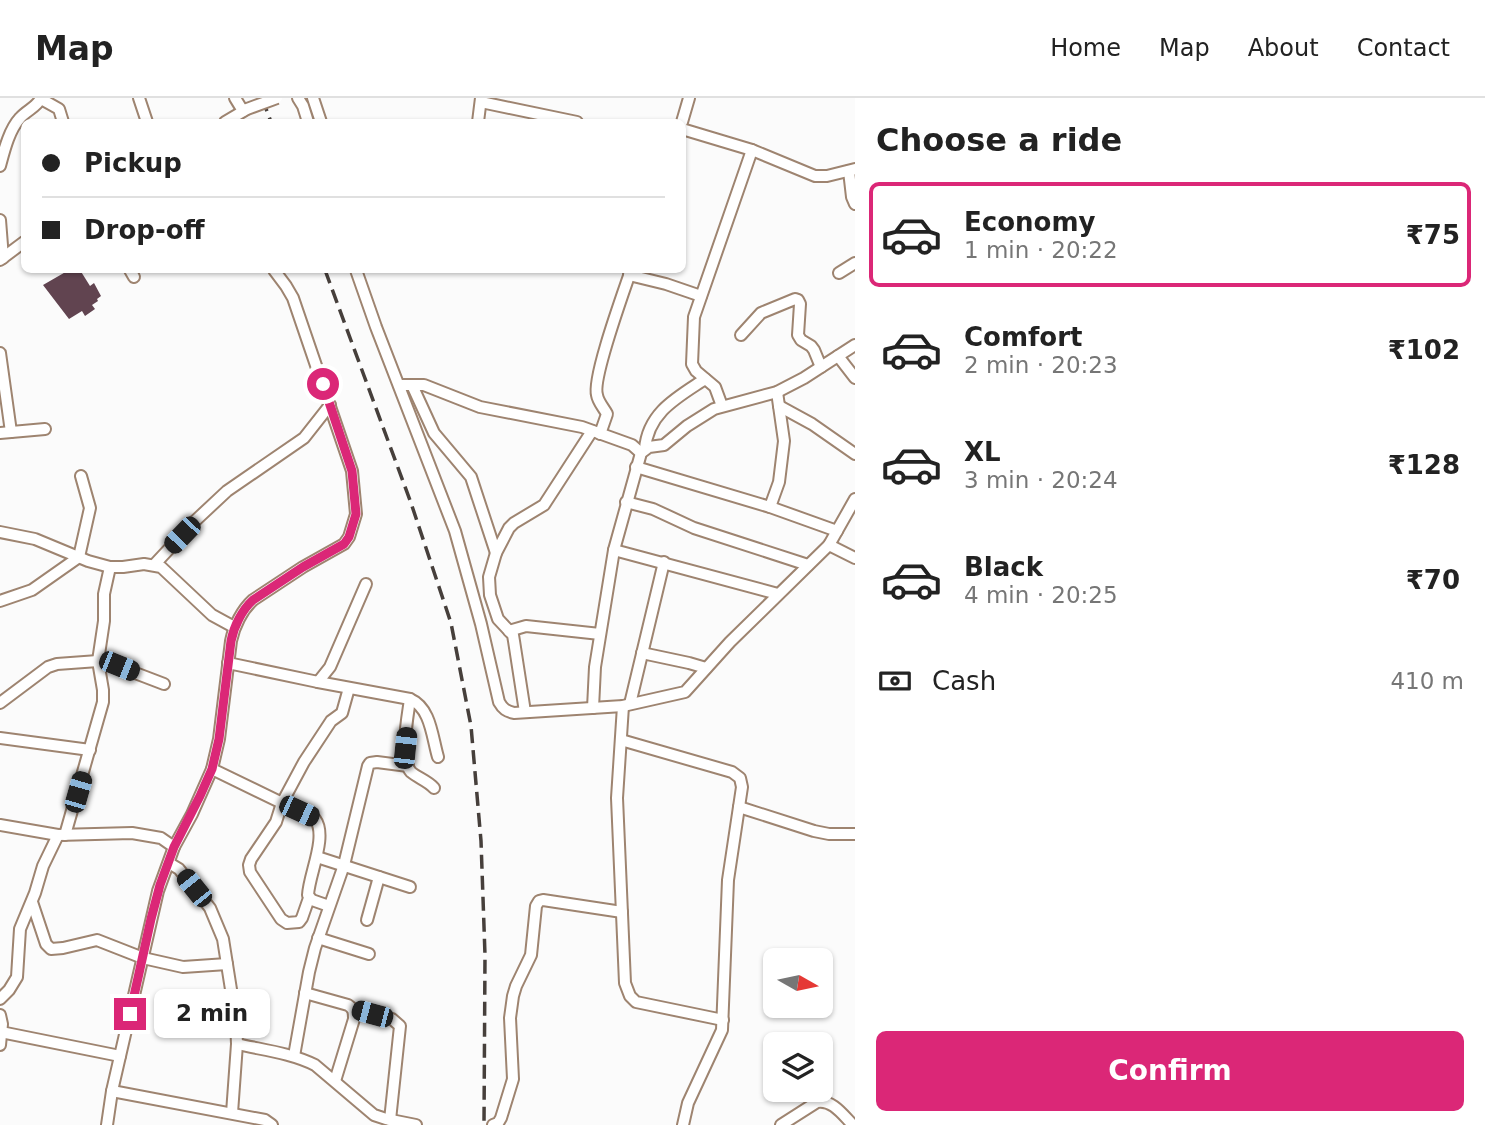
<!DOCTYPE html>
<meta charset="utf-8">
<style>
body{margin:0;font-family:"DejaVu Sans",sans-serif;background:#f6f6f6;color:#222;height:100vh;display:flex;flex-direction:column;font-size:26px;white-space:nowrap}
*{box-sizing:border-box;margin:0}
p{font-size:23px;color:#767676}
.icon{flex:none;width:38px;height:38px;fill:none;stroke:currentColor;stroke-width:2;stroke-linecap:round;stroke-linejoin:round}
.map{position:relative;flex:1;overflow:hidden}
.panel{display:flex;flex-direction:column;background:#fff;width:630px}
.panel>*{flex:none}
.banner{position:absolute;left:21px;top:21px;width:665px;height:154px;border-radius:10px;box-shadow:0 2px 5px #0004;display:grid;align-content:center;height:154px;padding:0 21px;background:#fff}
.needle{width:46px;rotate:99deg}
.fabs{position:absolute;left:763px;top:850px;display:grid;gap:14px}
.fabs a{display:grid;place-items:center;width:70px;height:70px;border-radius:10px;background:#fff;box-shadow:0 2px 5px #0004;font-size:35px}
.end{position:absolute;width:32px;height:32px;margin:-16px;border:9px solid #db2777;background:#fff;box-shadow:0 0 0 4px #fff}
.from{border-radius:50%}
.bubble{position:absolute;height:49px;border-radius:10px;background:#fff;box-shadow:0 2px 5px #0004;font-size:23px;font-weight:700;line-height:49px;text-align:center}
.car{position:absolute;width:21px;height:42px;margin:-21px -10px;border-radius:9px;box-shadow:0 0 5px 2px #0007;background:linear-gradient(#222 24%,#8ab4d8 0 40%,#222 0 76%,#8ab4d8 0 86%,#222 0)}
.banner b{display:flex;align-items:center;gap:24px;height:66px;font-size:26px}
.banner b+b{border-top:2px solid #e0e0e0}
.banner i{width:18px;height:18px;background:#222}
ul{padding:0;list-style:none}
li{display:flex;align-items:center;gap:21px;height:105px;margin:0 14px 10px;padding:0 7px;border:4px solid transparent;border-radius:10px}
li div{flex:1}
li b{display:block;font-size:26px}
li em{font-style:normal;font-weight:700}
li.on{border-color:#db2777}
li>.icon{width:63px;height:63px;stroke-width:1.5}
h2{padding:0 21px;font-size:32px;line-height:84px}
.pay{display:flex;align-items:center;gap:18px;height:77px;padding:0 21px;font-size:26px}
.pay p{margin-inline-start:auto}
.primary-button{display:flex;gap:14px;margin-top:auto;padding:14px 21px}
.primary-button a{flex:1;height:80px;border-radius:10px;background:#db2777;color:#fff;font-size:28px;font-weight:700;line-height:80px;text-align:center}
header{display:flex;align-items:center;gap:42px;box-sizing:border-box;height:98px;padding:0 35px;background:#fff;border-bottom:2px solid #e0e0e0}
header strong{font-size:33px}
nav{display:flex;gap:38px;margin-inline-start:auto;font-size:24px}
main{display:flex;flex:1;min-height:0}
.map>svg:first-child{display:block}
</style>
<header>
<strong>Map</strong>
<nav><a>Home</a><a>Map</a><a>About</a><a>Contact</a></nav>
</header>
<main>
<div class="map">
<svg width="855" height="1027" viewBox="0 0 855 1027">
<rect width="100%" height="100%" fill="#fbfbfb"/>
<path fill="#614450" d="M69,172H80L90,188L94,185L101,198L97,201L98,203L92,207L95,211L85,218L82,213L69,221L43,187Z"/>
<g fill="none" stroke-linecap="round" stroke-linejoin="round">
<defs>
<g id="minor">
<path d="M139,0L147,24"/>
<path d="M235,0L243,13"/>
<path d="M298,0L303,8L308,24"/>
<path d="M313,0L321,24"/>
<path d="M41,1L59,11L63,24"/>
<path d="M481,4L577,24"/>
<path d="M225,24L247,11"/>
<path d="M478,24L481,0"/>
<path d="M682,24L689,0"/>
<path d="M682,31L752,52L815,78H827L855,71"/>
<path d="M0,68C4,53 9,32 20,20C27,12 37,9 41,0"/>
<path d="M849,73L852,99L855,106"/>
<path d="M0,122L3,160"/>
<path d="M0,162L24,144"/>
<path d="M130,172L134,179"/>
<path d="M356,172L376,229L455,433L481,526L499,604C503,611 506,613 514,615L623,608L685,594L730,544L829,447L855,401"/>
<path d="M839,175L855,165"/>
<path d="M629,177L666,186L701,198"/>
<path d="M741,237L761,215L795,201L798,202L800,206L798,237L801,242L811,248L814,252L821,269"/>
<path d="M0,255L11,334"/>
<path d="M838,258L855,280"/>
<path d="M399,287H424L480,309L582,329L632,347L641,355"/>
<path d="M412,287L434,335L471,379L496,455"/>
<path d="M722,308L715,289L696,273L692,266L694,219L752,52"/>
<path d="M779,308L812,326L855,356"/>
<path d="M0,335L45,331"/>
<path d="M600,336L607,316C604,310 598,304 597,297C592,280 624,193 631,172"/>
<path d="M645,351C648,314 678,299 705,281"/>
<path d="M636,369L770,409L837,433"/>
<path d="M626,404L653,411L694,430L808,467"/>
<path d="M770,409L779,384L784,343L777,294"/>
<path d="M0,434L35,441L88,463L110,469H123L144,466L161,469L212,517L234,529"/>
<path d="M829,447L855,460"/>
<path d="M614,452L778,496"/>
<path d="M154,467L196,422L227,393L304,340L330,307"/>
<path d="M0,503L32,492L79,459L90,410L81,378"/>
<path d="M509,533L526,528L600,536"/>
<path d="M642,555L689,565L706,570"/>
<path d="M228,565L318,584L410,601C431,610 432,639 438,659"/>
<path d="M318,584L330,569L366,486"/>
<path d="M410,601C408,617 399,661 411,674C418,680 428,683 434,690"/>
<path d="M0,605L48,569L57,566L98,563L109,565L164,586"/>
<path d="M630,606L664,464"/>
<path d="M623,608L617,700L625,885L630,898L636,904L723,922"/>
<path d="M593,610L595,569L614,452L641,355L649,349L664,347L687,328L714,311L777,294L804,280L855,247"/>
<path d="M525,614L514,543L513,537L498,521L490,497L489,479L496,455L509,430L514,425L544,407L592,333"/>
<path d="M0,640L90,652"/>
<path d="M621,642L732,674L740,680L742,689L728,782L722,932L688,1005L683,1027"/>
<path d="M212,671L315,721C328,738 309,776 308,797L312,802L329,808"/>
<path d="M739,709L814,733L829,736H855"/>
<path d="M0,727L58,737L132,735L161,740L174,749"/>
<path d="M65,737L103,604V592L98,563L104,523V496L110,469"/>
<path d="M317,759L410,789"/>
<path d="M169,765L179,771L210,810L223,841L236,923L237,946L232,1015"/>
<path d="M309,800L302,820L299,824L287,825L281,821L250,774L249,767L251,761L276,724L282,705L304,664L331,623L342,615L349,590"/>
<path d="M32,804L46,846L51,851L63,850L97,842L143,860L183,869L227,866"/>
<path d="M367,822L379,779"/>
<path d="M318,840L369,856"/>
<path d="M305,895L348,907C354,911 354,914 354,921L335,983"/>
<path d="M0,901L9,892L17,879L20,831L35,795L43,768L58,737"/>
<path d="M353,911L392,921L400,928L390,1022"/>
<path d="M0,917L2,926L0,947"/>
<path d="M1,934L120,958"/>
<path d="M237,946C263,952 291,955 315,967L374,1017L386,1021L416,1027"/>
<path d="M294,958L309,874L315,850L344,767L368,668L370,665L377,664L408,668"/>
<path d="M112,993L265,1022L272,1027"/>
<path d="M107,1027L112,993L158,793L174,749L192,716L212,671L219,641L231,543C234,528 242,512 253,502L303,469L344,446L349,439L356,416L352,373L293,200L286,188L274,172"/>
<path d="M493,1027L498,1025L501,1020L513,981L510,920L513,898L516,888L531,857L536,808L539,803L543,802L622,814"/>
<path d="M781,1027L817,1004C832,1001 843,1017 853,1027"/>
</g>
</defs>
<use href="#minor" stroke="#9e8470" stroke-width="14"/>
<use href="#minor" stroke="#fff" stroke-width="10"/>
<g stroke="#463f3b" stroke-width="3.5" stroke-dasharray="14 7" stroke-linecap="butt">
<path d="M262,0L271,24"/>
<path d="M325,172L411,405L451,525L471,628L481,743L485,857L484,1027"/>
</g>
<defs>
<path id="minor-bridge" d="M247,11L277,0"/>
</defs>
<use href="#minor-bridge" stroke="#9e8470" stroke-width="14" stroke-linecap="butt"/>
<use href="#minor-bridge" stroke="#fff" stroke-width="10"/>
</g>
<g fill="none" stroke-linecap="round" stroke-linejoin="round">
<path stroke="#db2777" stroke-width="9" d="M130,916L151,821L160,787L174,749L200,698L212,671L219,641L231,543C234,528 242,512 253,502L303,469L344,446L349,439L356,416L352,373L323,286"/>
</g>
</svg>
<div class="fabs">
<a><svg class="needle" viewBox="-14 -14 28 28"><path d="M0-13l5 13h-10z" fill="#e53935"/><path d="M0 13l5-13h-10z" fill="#767676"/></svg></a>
<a><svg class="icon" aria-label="layers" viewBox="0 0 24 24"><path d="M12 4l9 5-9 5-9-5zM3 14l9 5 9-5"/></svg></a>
</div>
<i class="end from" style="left:323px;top:286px"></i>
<i class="end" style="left:130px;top:916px"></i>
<div class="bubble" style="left:154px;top:891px;width:116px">2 min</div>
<i class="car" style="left:182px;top:437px;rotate:224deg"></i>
<i class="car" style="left:119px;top:568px;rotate:112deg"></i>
<i class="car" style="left:405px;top:650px;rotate:6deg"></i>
<i class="car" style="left:78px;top:694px;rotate:16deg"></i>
<i class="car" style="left:299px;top:713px;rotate:115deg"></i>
<i class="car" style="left:194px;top:790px;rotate:321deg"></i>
<i class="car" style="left:372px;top:916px;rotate:285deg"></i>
<div class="banner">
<b><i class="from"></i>Pickup</b>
<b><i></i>Drop-off</b>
</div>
</div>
<section class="panel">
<h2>Choose a ride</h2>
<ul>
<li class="on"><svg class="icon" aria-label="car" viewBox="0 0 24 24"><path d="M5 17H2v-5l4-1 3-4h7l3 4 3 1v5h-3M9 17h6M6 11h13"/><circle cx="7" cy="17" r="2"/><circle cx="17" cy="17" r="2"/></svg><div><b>Economy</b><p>1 min · 20:22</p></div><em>₹75</em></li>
<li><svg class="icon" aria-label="car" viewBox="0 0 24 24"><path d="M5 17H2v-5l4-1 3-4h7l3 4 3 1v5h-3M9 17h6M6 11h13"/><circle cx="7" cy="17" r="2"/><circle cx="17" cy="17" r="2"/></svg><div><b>Comfort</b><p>2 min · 20:23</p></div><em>₹102</em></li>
<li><svg class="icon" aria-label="car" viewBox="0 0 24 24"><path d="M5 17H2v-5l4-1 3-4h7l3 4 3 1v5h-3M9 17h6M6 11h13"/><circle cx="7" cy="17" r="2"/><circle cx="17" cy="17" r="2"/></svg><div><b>XL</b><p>3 min · 20:24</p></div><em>₹128</em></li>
<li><svg class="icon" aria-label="car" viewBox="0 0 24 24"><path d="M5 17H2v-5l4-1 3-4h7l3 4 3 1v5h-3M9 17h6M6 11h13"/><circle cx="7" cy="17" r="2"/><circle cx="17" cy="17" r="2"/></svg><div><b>Black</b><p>4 min · 20:25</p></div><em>₹70</em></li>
</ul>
<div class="pay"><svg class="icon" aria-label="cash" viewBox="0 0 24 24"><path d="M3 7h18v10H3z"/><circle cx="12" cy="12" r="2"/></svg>Cash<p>410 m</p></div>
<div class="primary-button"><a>Confirm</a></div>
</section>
</main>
